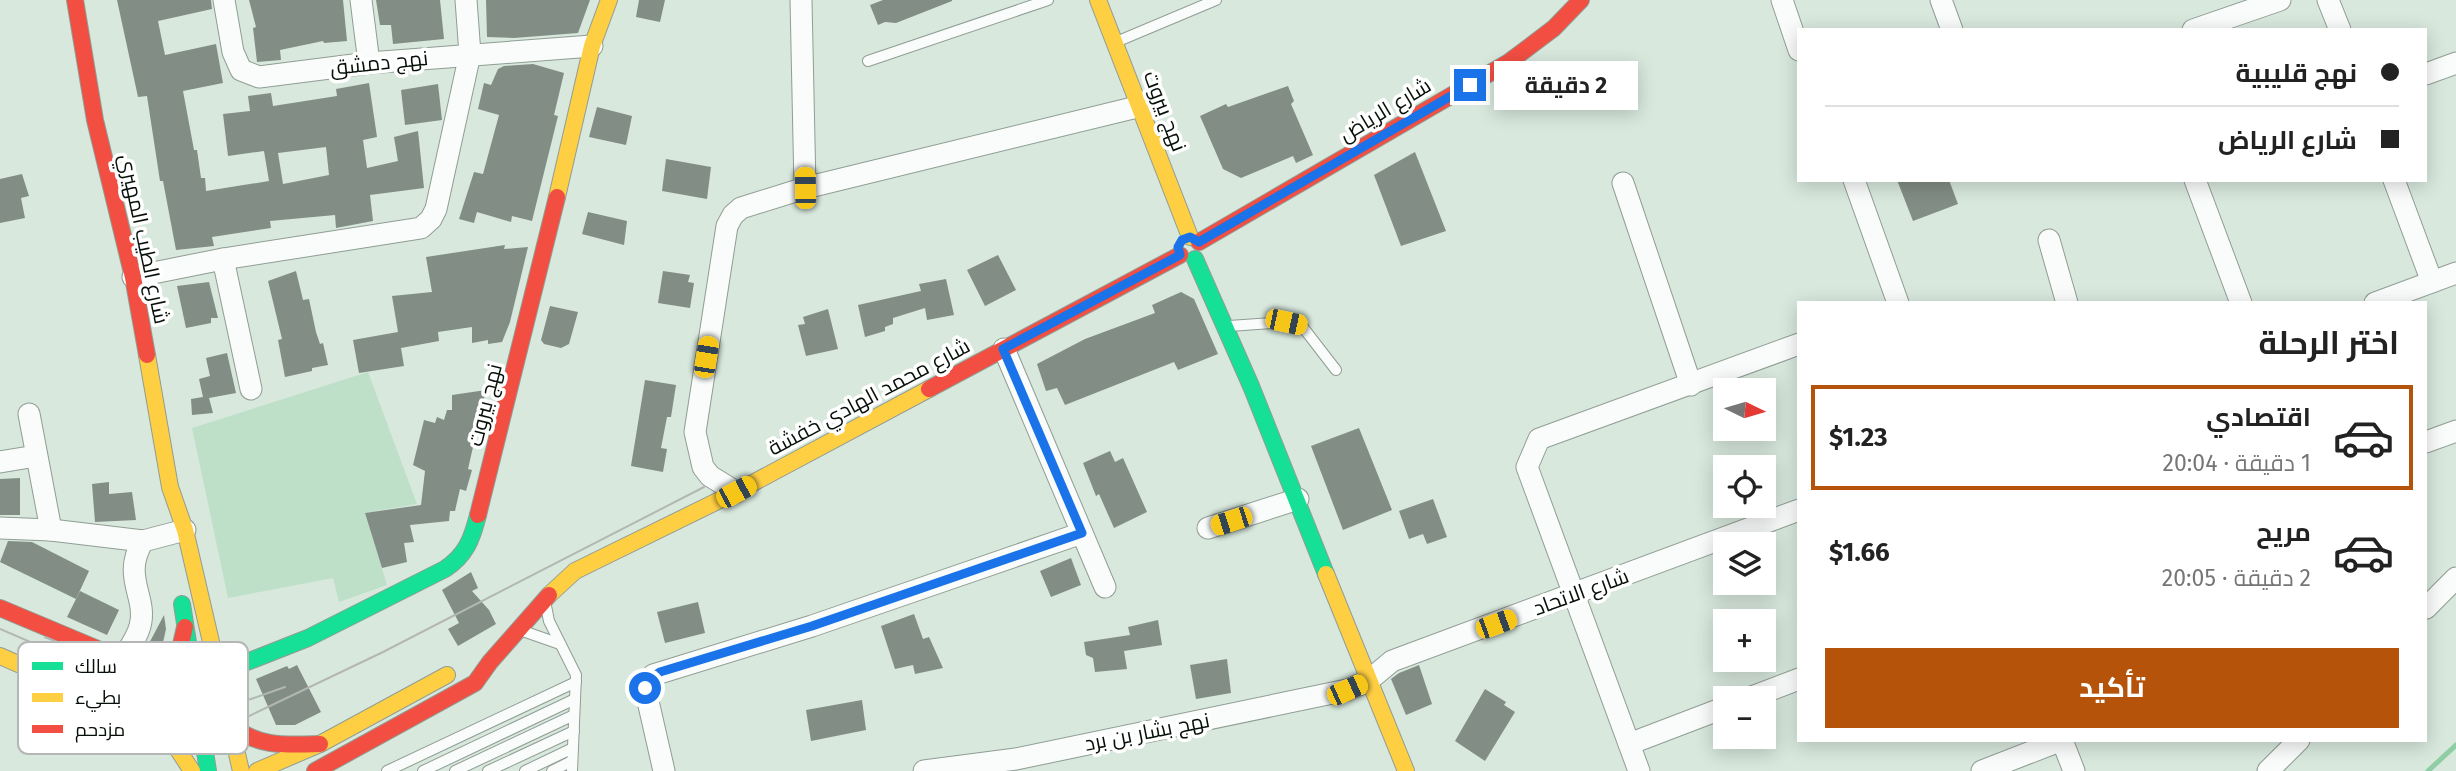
<!DOCTYPE html>
<html lang="ar">
<meta charset="utf-8">
<style>
body{margin:0;font-family:"Fira Sans",Cairo,sans-serif;background:#f2f2f2;color:#222;direction:rtl;height:100vh;display:flex;flex-direction:column;font-size:26px;white-space:nowrap}
*{box-sizing:border-box;margin:0}
p{font-size:23px;color:#767676}
.icon{flex:none;width:38px;height:38px;fill:none;stroke:currentColor;stroke-width:2;stroke-linecap:round;stroke-linejoin:round}
.map{position:relative;flex:1;overflow:hidden;direction:ltr}
.details{position:absolute;left:1797px;top:301px;width:630px;height:441px;display:flex;flex-direction:column;background:#fff;border-radius:0px;box-shadow:0 4px 18px #0003;direction:rtl}
.details>*{flex:none}
.hud{position:absolute;left:1797px;top:28px;width:630px;height:154px;border-radius:0px;box-shadow:0 4px 18px #0003;direction:rtl;display:grid;align-content:center;height:154px;padding:0 28px;background:#fff}
.needle{width:46px;rotate:95deg}
.fabs{position:absolute;left:1713px;top:378px;display:grid;gap:14px}
.fabs a{display:grid;place-items:center;width:63px;height:63px;border-radius:0px;background:#fff;box-shadow:0 4px 18px #0003;font-size:35px}
.end{position:absolute;width:32px;height:32px;margin:-16px;border:9px solid #1a73e8;background:#fff;box-shadow:0 0 0 4px #fff}
.from{border-radius:50%}
.bubble{position:absolute;height:49px;border-radius:0px;background:#fff;box-shadow:0 4px 18px #0003;font-size:23px;font-weight:700;line-height:49px;text-align:center;direction:rtl}
.car{position:absolute;width:21px;height:42px;margin:-21px -10px;border-radius:9px;box-shadow:0 0 5px 2px #0007;background:linear-gradient(#f5c518 24%,#345 0 40%,#f5c518 0 76%,#345 0 86%,#f5c518 0)}
.hud b{display:flex;align-items:center;gap:24px;height:66px;font-size:26px}
.hud b+b{border-top:2px solid #e0e0e0}
.hud i{width:18px;height:18px;background:#222}
ul{padding:0;list-style:none}
li{display:flex;align-items:center;gap:21px;height:105px;margin:0 14px 10px;padding:0 14px;border:4px solid transparent;border-radius:0px}
li div{flex:1}
li b{display:block;font-size:26px}
li em{font-style:normal;font-weight:700}
li.active{border-color:#b45309}
li>.icon{width:63px;height:63px;stroke-width:1.5}
h2{padding:0 28px;font-size:32px;line-height:84px}
.cta{display:flex;gap:14px;margin-top:auto;padding:14px 28px}
.cta a{flex:1;height:80px;border-radius:0px;background:#b45309;color:#fff;font-size:28px;font-weight:700;line-height:80px;text-align:center}
.map>svg:first-child{display:block}
</style>
<div class="map">
<svg width="2456" height="771" viewBox="0 0 2456 771">
<rect width="100%" height="100%" fill="#d8e8dd"/>
<path fill="#bee0c8" d="M368,372L417,504L365,513L387,585L339,602L333,578L228,598L192,428Z"/>
<g fill="none" stroke-linecap="round" stroke-linejoin="round">
<path stroke="#8fcda5" stroke-width="5" d="M2428,771L2456,745"/>
</g>
<g fill="#828d85" fill-rule="evenodd">
<path d="M117,0H211L212,9L158,21L165,55L216,44L223,83L183,91L194,150H197L201,178H205L206,191L269,181L264,151L228,156L223,114L250,111L248,96L271,93L273,106L337,96L336,89L369,83L377,137L363,140L367,168L398,161L394,137L418,131L424,188L370,195L373,221L336,228L335,215L270,221L271,228L212,237L214,246L176,250L163,181H160L147,96L138,97ZM326,147L329,175L283,184L278,153Z"/>
<path d="M249,0H343L347,41L324,43L323,41L280,50L281,60L257,62L253,28L256,27Z"/>
<path d="M376,0H440L444,39L393,44L391,25H380Z"/>
<path d="M486,0H590L578,33L514,38L487,37Z"/>
<path d="M639,0H665L660,22L636,17Z"/>
<path d="M883,0H952V1L896,23L885,22L878,25L870,5Z"/>
<path d="M533,64L564,73L554,115L558,116L532,221L512,216L511,222L477,212L474,223L459,219L474,172L483,174L499,115L478,109L484,83L491,85L498,69L504,66Z"/>
<path d="M438,84L442,120L405,125L401,90Z"/>
<path d="M1288,86L1294,101L1291,104L1313,155L1296,163L1293,156L1241,178L1223,169L1200,116L1226,104L1228,107Z"/>
<path d="M597,107L632,116L626,145L589,137Z"/>
<path d="M1415,152L1446,231L1401,246L1374,175Z"/>
<path d="M666,159L711,167L707,199L662,191Z"/>
<path d="M22,174L29,196L21,198L25,218L0,223V179Z"/>
<path d="M1897,180H1949L1958,204L1913,221Z"/>
<path d="M588,212L627,221L624,245L582,234Z"/>
<path d="M505,245L504,249L528,247L510,322L502,342L488,344V340L472,343V327L438,332L439,341L401,348L404,366L359,373L353,340L398,332L392,296L432,292L426,257Z"/>
<path d="M998,255L1016,290L985,306L967,270Z"/>
<path d="M296,271L303,300L309,299L316,332L320,344L323,343L328,365L312,368V371L285,377L278,340L282,339L268,281Z"/>
<path d="M663,271L690,275L688,282L694,283L690,308L658,303Z"/>
<path d="M946,279L954,315L927,320L925,308L893,318V324L885,327V331L865,337L858,305L921,291L919,284Z"/>
<path d="M209,282L218,318H211V323L186,328L177,286Z"/>
<path d="M1181,292L1194,299L1218,354L1178,370L1174,362L1065,405L1057,388L1046,391L1037,364L1085,339L1155,313L1152,305Z"/>
<path d="M550,306L578,312L569,344L561,348L544,344L541,340Z"/>
<path d="M828,309L838,349L806,356L798,325L805,324L803,317Z"/>
<path d="M227,353L236,393L209,398L213,413L192,415L191,399L203,397L199,379L210,376L206,358Z"/>
<path d="M645,380L676,385L671,417H667L661,448L667,449L663,472L631,466Z"/>
<path d="M486,390L468,469L472,470L466,491L460,489L455,511H450L449,521L410,525L414,542L404,543L407,562L382,568L365,513L421,505L425,471L413,465L424,420L435,423L437,417L444,420L447,410H452V395Z"/>
<path d="M1359,428L1392,510L1343,530L1311,446Z"/>
<path d="M1110,451L1115,462L1123,458L1147,512L1114,528L1099,494L1096,496L1083,463Z"/>
<path d="M20,478V515H0V479Z"/>
<path d="M109,482V494L132,492L136,520L95,522L92,484Z"/>
<path d="M1433,499L1447,537L1427,544L1423,534L1409,539L1399,511Z"/>
<path d="M8,541L32,542L89,571L76,599L0,562Z"/>
<path d="M1071,558L1081,585L1051,597L1040,571Z"/>
<path d="M471,572L478,588L472,591L489,610L496,624L458,646L448,629L459,623L442,590Z"/>
<path d="M80,591L119,610L107,635L67,617Z"/>
<path d="M698,602L705,633L665,643L657,612Z"/>
<path d="M914,614L923,639L929,637L943,668L915,674L913,665L895,669L881,626Z"/>
<path d="M164,615L166,629L160,656L153,654L145,651Z"/>
<path d="M1158,620L1162,645L1124,651L1127,669L1095,672L1093,658L1086,655L1084,642L1130,635L1128,627Z"/>
<path d="M1227,659L1231,693L1196,699L1190,665Z"/>
<path d="M297,665L321,712L295,725H276L256,679L287,666L289,669Z"/>
<path d="M1419,665L1432,704L1406,715L1391,679L1399,673Z"/>
<path d="M1485,689L1506,702L1504,705L1515,712L1485,761L1455,741Z"/>
<path d="M862,700L866,730L811,741L806,710Z"/>
</g>
<g fill="none" stroke-linecap="round" stroke-linejoin="round">
<defs>
<g id="lane">
<path d="M1116,42L1216,0"/>
<path d="M868,61L1048,0"/>
<path d="M1229,326L1286,322L1302,326L1336,370"/>
<path d="M546,606L549,621L576,675L572,771"/>
<path d="M520,630L560,644"/>
<path d="M387,771L576,682"/>
<path d="M423,771L575,699"/>
<path d="M455,771L574,715"/>
<path d="M488,771L574,731"/>
<path d="M525,771L573,748"/>
<path d="M552,771L572,761"/>
</g>
<g id="street">
<path d="M224,0L233,52L241,70L259,77L369,63L592,46"/>
<path d="M361,0L369,63"/>
<path d="M801,0L805,188"/>
<path d="M1782,0L1799,50"/>
<path d="M1941,0L1952,30"/>
<path d="M2328,0L2340,30"/>
<path d="M2193,30L2280,0"/>
<path d="M2426,74L2456,63"/>
<path d="M1854,180L1898,303"/>
<path d="M2195,180L2241,303"/>
<path d="M2394,180L2432,282"/>
<path d="M1623,183L1691,385"/>
<path d="M2049,240L2067,303"/>
<path d="M223,259L251,389"/>
<path d="M133,277L223,259L421,228L431,219L436,209L470,54L466,0"/>
<path d="M2375,303L2456,273"/>
<path d="M1004,349L1105,587"/>
<path d="M29,414L51,530"/>
<path d="M2426,442L2456,431"/>
<path d="M0,462L36,456"/>
<path d="M736,492L710,476L703,467L695,432L727,226L733,215L741,208L805,188L1141,106"/>
<path d="M0,528L51,530L143,541"/>
<path d="M1208,528L1298,499"/>
<path d="M2426,608L2456,578"/>
<path d="M122,660C128,650 137,638 140,626C148,597 121,577 143,541L185,530"/>
<path d="M1749,698L1799,679"/>
<path d="M2062,740L2074,771"/>
<path d="M1629,744L1726,707"/>
<path d="M664,771L645,688L653,675L812,626L1082,533"/>
<path d="M924,771L1016,759L1347,690L1368,681L1392,661L1799,510"/>
<path d="M1639,771L1527,467L1539,439L1799,344"/>
<path d="M1982,771L2062,740"/>
<path d="M2268,771L2299,740"/>
</g>
<g id="fast">
<path d="M1195,259L1251,386L1326,574"/>
<path d="M182,604L208,771"/>
<path d="M219,673L308,638L445,569C466,555 472,539 478,515"/>
</g>
<g id="slow">
<path d="M1098,0L1190,237"/>
<path d="M557,197L592,46L609,0"/>
<path d="M147,355L170,487L185,530L241,771"/>
<path d="M1326,574L1406,771"/>
<path d="M549,595L575,571L736,492L929,389"/>
<path d="M0,656L153,723L169,736L192,771"/>
<path d="M257,771L320,744L447,675"/>
</g>
<g id="jam">
<path d="M75,0L95,120L133,277L147,355"/>
<path d="M1199,242L1509,62L1554,28L1581,0"/>
<path d="M929,389L1180,255"/>
<path d="M478,515L557,197"/>
<path d="M0,608L155,673L166,672L176,666L185,627"/>
<path d="M231,724C256,748 288,745 320,744"/>
<path d="M315,771L475,683L490,662L549,595"/>
</g>
</defs>
<use href="#lane" stroke="#909d94" stroke-width="12"/>
<use href="#street" stroke="#909d94" stroke-width="23"/>
<use href="#fast" stroke="#909d94" stroke-width="18"/>
<use href="#slow" stroke="#909d94" stroke-width="18"/>
<use href="#jam" stroke="#909d94" stroke-width="18"/>
<use href="#lane" stroke="#f9fcfa" stroke-width="10"/>
<use href="#street" stroke="#f9fcfa" stroke-width="21"/>
<use href="#fast" stroke="#16e098" stroke-width="16"/>
<use href="#slow" stroke="#ffcf43" stroke-width="16"/>
<use href="#jam" stroke="#f24e42" stroke-width="16"/>
<g stroke="#b3b7b4" stroke-width="2">
<path d="M0,629L200,715C215,719 229,722 245,718L383,652L704,487"/>
<path d="M45,637L197,701L226,703L251,699L285,687"/>
</g>
</g>
<g fill="none" stroke-linecap="round" stroke-linejoin="round">
<path stroke="#1a73e8" stroke-width="9" d="M645,688L647,681L660,672L812,626L1082,533L1003,349L1180,255L1178,247L1182,240L1190,237L1199,242L1470,85"/>
</g>
<g text-anchor="middle" dominant-baseline="central" stroke-width="7" stroke-linejoin="round" paint-order="stroke">
<g font-size="21" fill="#061009" stroke="#fff">
<text transform="translate(379 63) rotate(-6)">نهج دمشق</text>
<text transform="translate(1385 110) rotate(-31)">شارع الرياض</text>
<text transform="translate(1165 111) rotate(69)">نهج بيروت</text>
<text transform="translate(144 239) rotate(78)">شارع الطيب المهيري</text>
<text transform="translate(869 397) rotate(-28)">شارع محمد الهادي خفشة</text>
<text transform="translate(485 405) rotate(-76)">نهج بيروت</text>
<text transform="translate(1581 592) rotate(-20)">شارع الاتحاد</text>
<text transform="translate(1147 732) rotate(-11)">نهج بشار بن برد</text>
</g>
</g>
<rect x="18" y="642" width="230" height="112" rx="10" fill="#fff" stroke="#b4b7b5" stroke-width="2"/>
<rect x="32" y="662" width="31" height="8" fill="#16e098"/>
<rect x="32" y="693" width="31" height="9" fill="#ffcf43"/>
<rect x="32" y="725" width="31" height="8" fill="#f24e42"/>
<g font-size="19" fill="#061009">
<text x="75" y="673">سالك</text>
<text x="75" y="704">بطيء</text>
<text x="75" y="736">مزدحم</text>
</g>
</svg>
<div class="fabs">
<a><svg class="needle" viewBox="-14 -14 28 28"><path d="M0-13l5 13h-10z" fill="#e53935"/><path d="M0 13l5-13h-10z" fill="#767676"/></svg></a>
<a><svg class="icon" aria-label="locate" viewBox="0 0 24 24"><circle cx="12" cy="12" r="6"/><path d="M12 2v4M12 18v4M2 12h4M18 12h4"/></svg></a>
<a><svg class="icon" aria-label="layers" viewBox="0 0 24 24"><path d="M12 4l9 5-9 5-9-5zM3 14l9 5 9-5"/></svg></a>
<a>+</a>
<a>−</a>
</div>
<i class="end from" style="left:645px;top:688px"></i>
<i class="end" style="left:1470px;top:85px"></i>
<div class="bubble" style="left:1494px;top:61px;width:144px">2 دقيقة</div>
<i class="car" style="left:805px;top:188px;rotate:359deg"></i>
<i class="car" style="left:1286px;top:322px;rotate:102deg"></i>
<i class="car" style="left:706px;top:357px;rotate:9deg"></i>
<i class="car" style="left:736px;top:492px;rotate:62deg"></i>
<i class="car" style="left:1231px;top:521px;rotate:252deg"></i>
<i class="car" style="left:1496px;top:624px;rotate:70deg"></i>
<i class="car" style="left:1347px;top:690px;rotate:66deg"></i>
<div class="hud">
<b><i class="from"></i>نهج قليبية</b>
<b><i></i>شارع الرياض</b>
</div>
<section class="details">
<h2>اختر الرحلة</h2>
<ul>
<li class="active"><svg class="icon" aria-label="car" viewBox="0 0 24 24"><path d="M5 17H2v-5l4-1 3-4h7l3 4 3 1v5h-3M9 17h6M6 11h13"/><circle cx="7" cy="17" r="2"/><circle cx="17" cy="17" r="2"/></svg><div><b>اقتصادي</b><p>1 دقيقة · 20:04</p></div><em>$1.23</em></li>
<li><svg class="icon" aria-label="car" viewBox="0 0 24 24"><path d="M5 17H2v-5l4-1 3-4h7l3 4 3 1v5h-3M9 17h6M6 11h13"/><circle cx="7" cy="17" r="2"/><circle cx="17" cy="17" r="2"/></svg><div><b>مريح</b><p>2 دقيقة · 20:05</p></div><em>$1.66</em></li>
</ul>
<div class="cta"><a>تأكيد</a></div>
</section>
</div>
